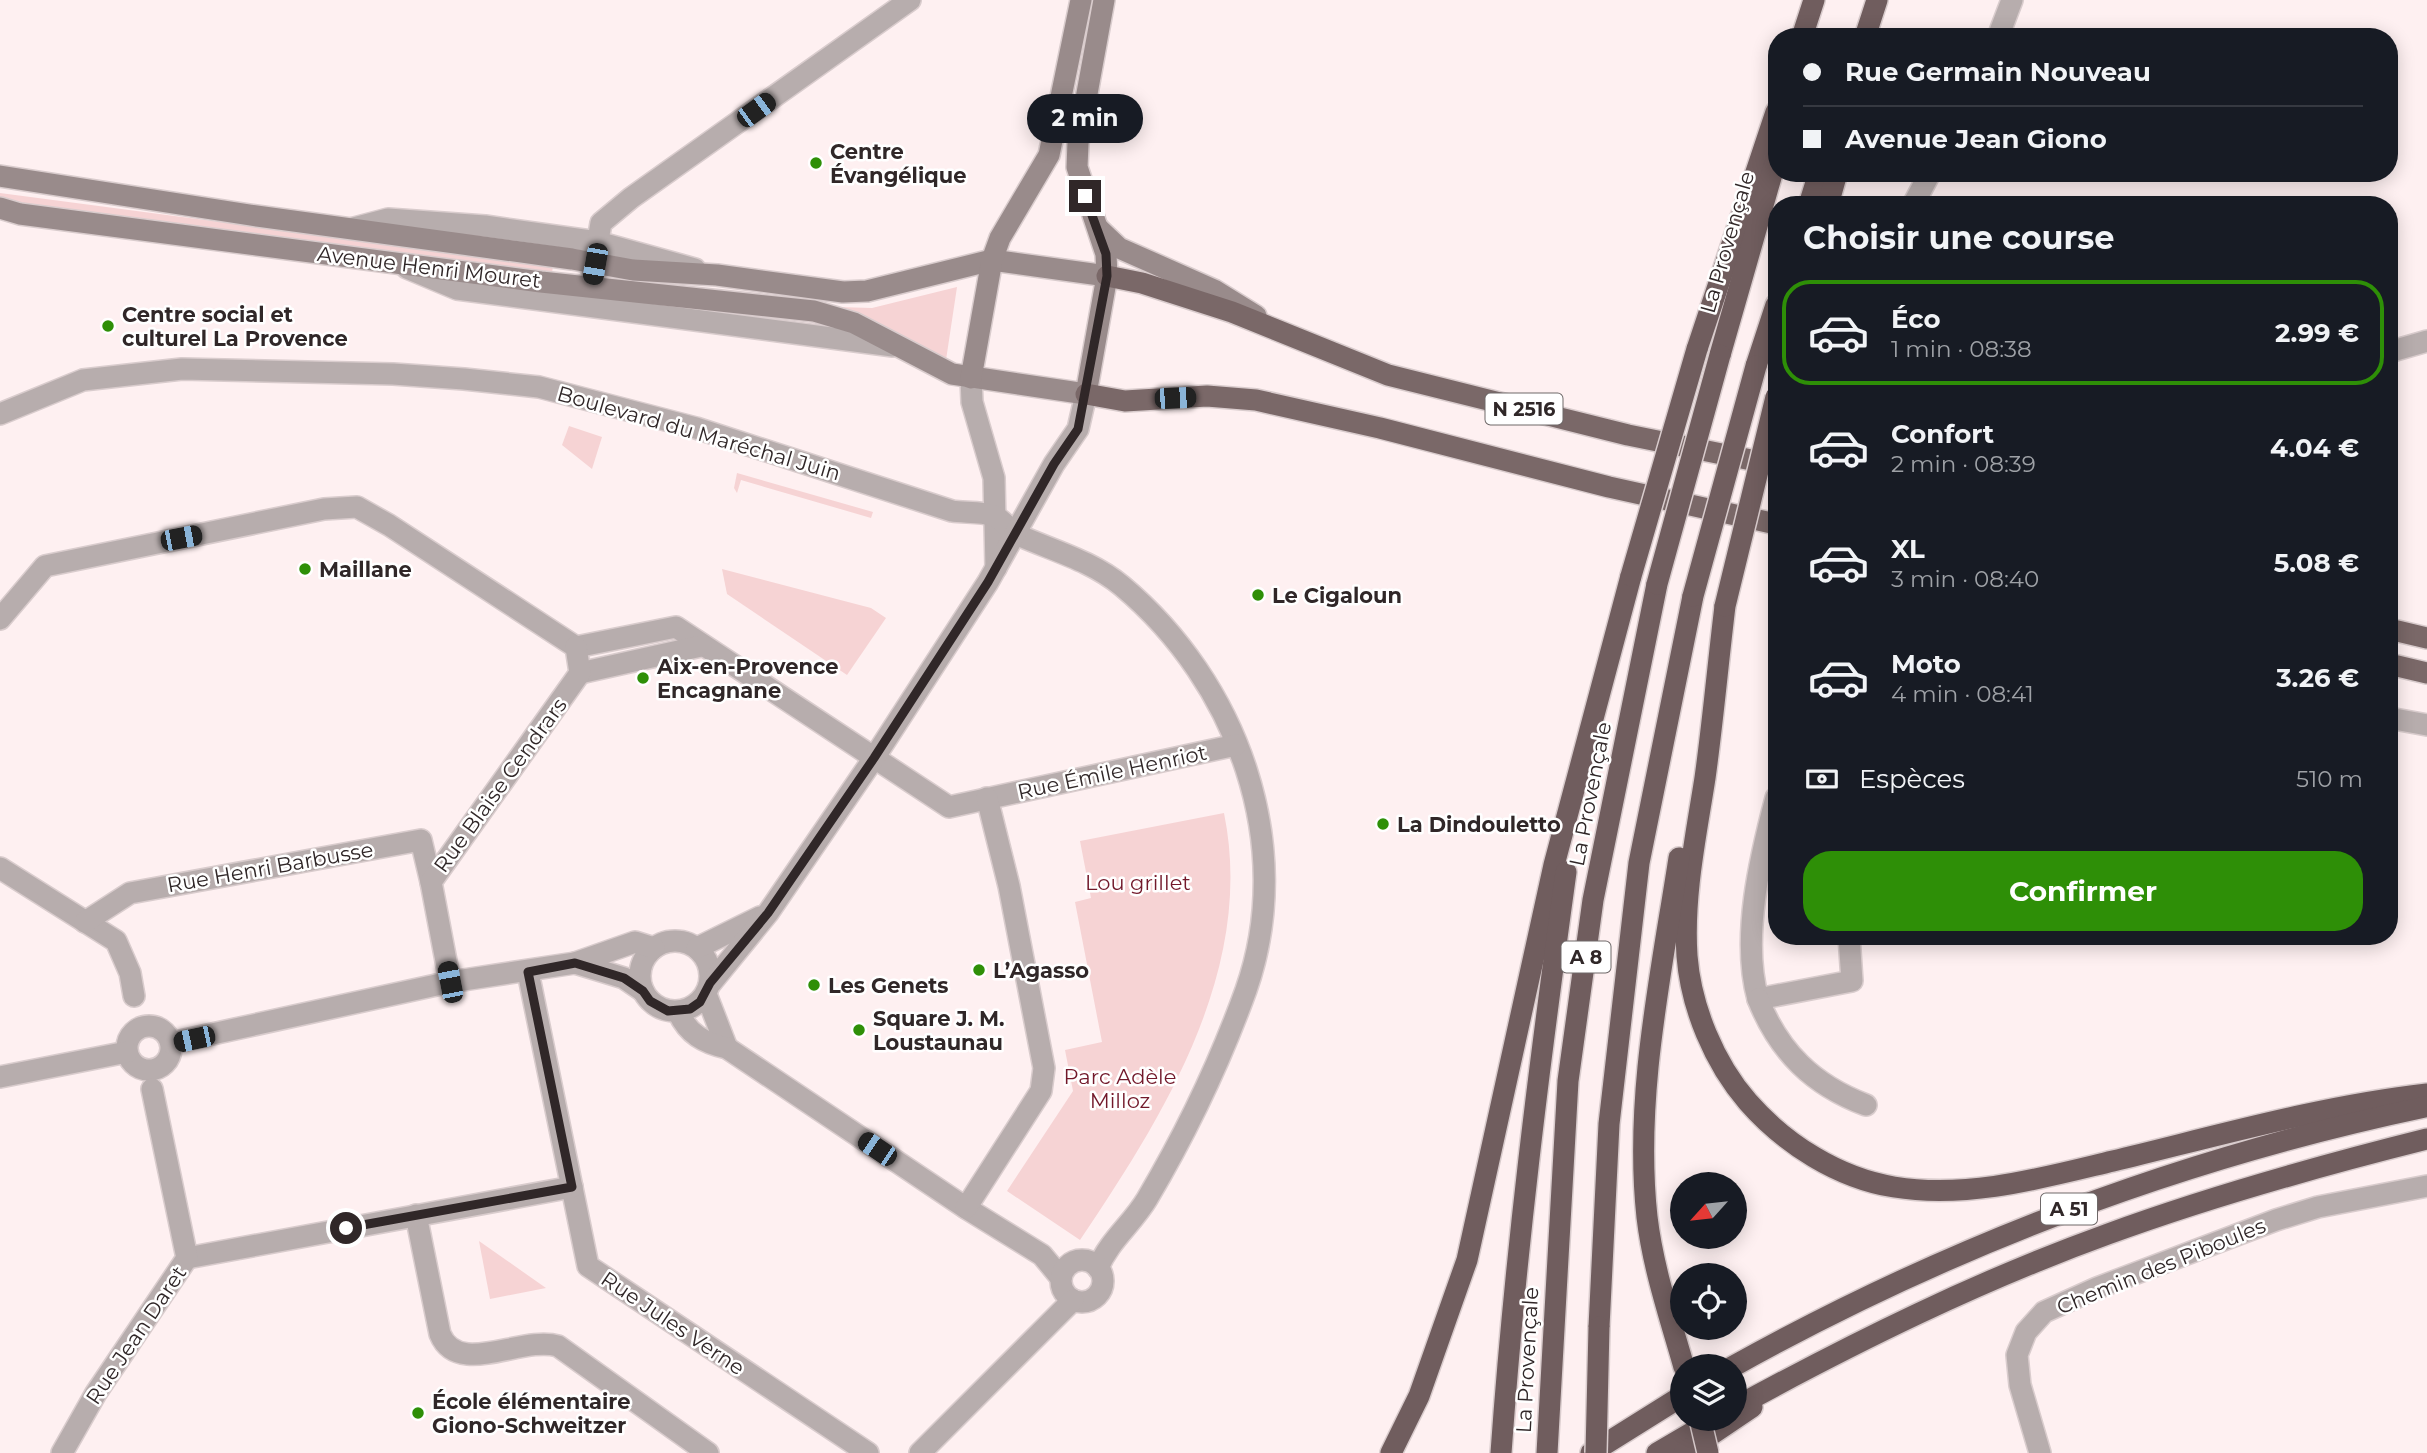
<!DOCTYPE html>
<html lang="fr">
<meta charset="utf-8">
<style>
body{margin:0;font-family:Montserrat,sans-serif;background:#242831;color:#f1f3f6;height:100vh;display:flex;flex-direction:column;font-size:26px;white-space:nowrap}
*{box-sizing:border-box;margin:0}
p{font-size:23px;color:#9ea1a6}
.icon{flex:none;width:38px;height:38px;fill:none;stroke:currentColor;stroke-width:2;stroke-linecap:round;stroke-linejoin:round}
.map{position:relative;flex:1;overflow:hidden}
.panel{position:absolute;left:1768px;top:196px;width:630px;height:749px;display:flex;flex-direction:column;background:#171b24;border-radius:28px;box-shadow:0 4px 18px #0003}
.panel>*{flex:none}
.banner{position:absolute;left:1768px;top:28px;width:630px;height:154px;border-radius:28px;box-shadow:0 4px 18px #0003;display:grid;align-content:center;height:154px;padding:0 35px;background:#171b24}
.needle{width:46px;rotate:243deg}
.buttons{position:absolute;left:1670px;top:1172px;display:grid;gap:14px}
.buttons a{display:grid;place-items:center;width:77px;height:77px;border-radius:50%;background:#171b24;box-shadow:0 4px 18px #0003;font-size:35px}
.end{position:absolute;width:32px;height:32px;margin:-16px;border:9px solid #302728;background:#fff;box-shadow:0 0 0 4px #fff}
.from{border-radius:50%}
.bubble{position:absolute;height:49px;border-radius:24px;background:#171b24;box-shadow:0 4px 18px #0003;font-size:23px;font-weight:700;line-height:49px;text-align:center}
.car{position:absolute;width:21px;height:42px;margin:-21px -10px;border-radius:9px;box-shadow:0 0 5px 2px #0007;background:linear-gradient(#222 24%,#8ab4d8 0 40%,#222 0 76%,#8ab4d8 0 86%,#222 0)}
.banner b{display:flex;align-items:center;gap:24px;height:66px;font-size:26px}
.banner b+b{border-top:2px solid #363941}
.banner i{width:18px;height:18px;background:#f1f3f6}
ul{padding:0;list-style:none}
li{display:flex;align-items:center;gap:21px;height:105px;margin:0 14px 10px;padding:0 21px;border:4px solid transparent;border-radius:28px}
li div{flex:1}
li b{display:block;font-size:26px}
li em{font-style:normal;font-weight:700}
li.selected{border-color:#2e8f07}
li>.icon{width:63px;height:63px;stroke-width:1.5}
h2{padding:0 35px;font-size:32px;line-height:84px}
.pay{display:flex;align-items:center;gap:18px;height:77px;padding:0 35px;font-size:26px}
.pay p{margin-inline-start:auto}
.cta{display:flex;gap:14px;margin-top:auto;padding:14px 35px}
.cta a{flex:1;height:80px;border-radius:28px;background:#2e8f07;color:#fff;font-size:28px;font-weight:700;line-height:80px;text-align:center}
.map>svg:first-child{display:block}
</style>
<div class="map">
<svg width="2427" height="1453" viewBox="0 0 2427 1453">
<rect width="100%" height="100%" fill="#fef0f1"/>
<g fill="#f6d3d4">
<path d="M0,193L553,266L552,273L0,200Z"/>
<path d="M957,287L946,360L837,307L872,308Z"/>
<path d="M569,426L602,437L592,469L562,445Z"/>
<path d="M737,473L873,512L871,518L741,480L737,493L734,488Z"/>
<path d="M722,569L871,608L886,618L847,675L727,594Z"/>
<path d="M1224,813C1256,969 1163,1117 1080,1240L1007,1191L1073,1091L1065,1050L1102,1042L1075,902L1091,898L1080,841Z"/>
<path d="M479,1241L546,1288L490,1299Z"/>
</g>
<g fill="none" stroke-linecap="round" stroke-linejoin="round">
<defs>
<g id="minor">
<path d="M1998,37L2012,0"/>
<path d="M1913,205L1930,173"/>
<path d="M354,228L388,219L485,226L598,242L695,269"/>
<path d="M407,268L457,289L893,346"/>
<path d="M590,288L601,223L631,198L910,0"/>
<path d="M2389,352L2427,341"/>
<path d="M971,378L972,402L994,478L996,568"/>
<path d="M0,414L83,380L182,369L393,374L464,379L539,387L696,428L952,511C964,513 982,511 994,516C1003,519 1009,531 1018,535C1054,551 1092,561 1122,586C1237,682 1297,845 1246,990C1220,1062 1186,1133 1147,1199C1132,1224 1109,1241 1098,1268"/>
<path d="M0,619L45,566L324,509L357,507L389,525L576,647"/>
<path d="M576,647L676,627L949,807L1236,745"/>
<path d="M580,673L701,646"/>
<path d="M2389,718L2427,725"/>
<path d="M1776,798C1760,858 1741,938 1758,999L1852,981L1849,936"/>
<path d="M0,868L116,941L130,973L134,996"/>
<path d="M85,922L130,893L421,840L431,882"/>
<circle cx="675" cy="976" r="35"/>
<path d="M697,948L760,917"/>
<path d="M575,963L624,978L643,991"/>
<path d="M528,972L588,1266L868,1453"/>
<path d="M450,982L431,882L580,673L576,647"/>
<path d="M711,983L768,913L874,758L988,582L1054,464L1078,429L1086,394"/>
<path d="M706,994L727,1048"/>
<path d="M1758,999C1779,1052 1813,1085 1866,1105"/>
<path d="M678,1012C688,1034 704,1043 727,1048L966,1208L1042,1255L1061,1278"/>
<circle cx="149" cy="1048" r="22"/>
<path d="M171,1043L450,982L575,963L635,942L654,948"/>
<path d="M0,1077L127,1052"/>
<path d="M966,1208L1041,1091L1044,1068L1009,886L987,798"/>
<path d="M416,1215L440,1334C458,1378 522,1335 558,1346L708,1453"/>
<path d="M187,1258L572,1187"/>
<circle cx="1082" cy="1281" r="21"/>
<path d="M62,1453L96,1393L187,1258L152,1089"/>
<path d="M920,1453L1073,1300"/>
<path d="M2040,1453L2020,1385L2017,1355L2026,1332L2044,1312L2097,1288L2276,1220L2318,1207L2427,1186"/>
</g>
<g id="secondary">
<path d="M0,176L250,215L572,259L633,270L717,275L843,292L867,291L992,260L1107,276"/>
<path d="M0,208L20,214L541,282L814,311L854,323L952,374L1086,394L1107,276L1106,254L1077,167L1078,143L1104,0"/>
<path d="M1099,229L1119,248L1214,290L1256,316"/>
<path d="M971,378L992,260L1000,238L1049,155L1081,0"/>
</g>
<g id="trunk">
<path d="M1107,276L1142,283L1232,312L1388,375L1628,435L1776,465"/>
<path d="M1086,394L1125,401L1207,396L1256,400L1380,428L1609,487L1776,524"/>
<path d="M2389,629L2427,638"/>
<path d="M2389,664L2427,673"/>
</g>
<g id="motorway">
<path d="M1802,37L1814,0"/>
<path d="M1865,37L1877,0"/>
<path d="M1809,205L1819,173"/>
<path d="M1828,205L1837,173"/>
<path d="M1697,349L1776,112"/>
<path d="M1720,355L1776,160"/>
<path d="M1756,366L1776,305"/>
<path d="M1725,606C1718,663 1713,721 1705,778C1696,836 1683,896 1687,956C1691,1007 1714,1063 1748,1102C1785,1144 1838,1178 1894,1187C1968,1199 2042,1178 2113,1161C2217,1136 2321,1106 2427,1094"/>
<path d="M1679,858C1661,975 1634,1098 1647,1217C1653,1268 1670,1318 1684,1367"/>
<path d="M1599,1327L1609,1124L1639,863L1693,596"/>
<path d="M1732,1367C1949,1246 2182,1158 2425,1107"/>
<path d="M1734,1408C1855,1342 1978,1281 2108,1234C2212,1196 2319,1166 2427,1139"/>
<path d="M1391,1453L1419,1396L1467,1260L1554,865L1631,576"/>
<path d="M1501,1453C1515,1256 1539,1067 1566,872"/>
<path d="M1547,1453L1568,1081L1593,900L1657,584"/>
<path d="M1591,1453L1682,1396"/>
<path d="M1657,1453L1698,1429"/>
<path d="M1684,1453L1752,1407"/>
</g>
</defs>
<use href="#minor" stroke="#d9cccd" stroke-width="24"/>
<use href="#secondary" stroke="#d9cccd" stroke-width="24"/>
<use href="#trunk" stroke="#d9cccd" stroke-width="24"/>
<use href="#motorway" stroke="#d9cccd" stroke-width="24"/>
<use href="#minor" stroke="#b7adad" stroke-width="21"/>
<use href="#secondary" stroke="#998b8b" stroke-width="21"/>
<use href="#trunk" stroke="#7a6868" stroke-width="21"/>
<use href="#motorway" stroke="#705d5e" stroke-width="21"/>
<defs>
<g id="motorway-bridge">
<path d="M1631,576L1697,349"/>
<path d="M1657,584L1720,355"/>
<path d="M1693,596L1756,366"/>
<path d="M1725,606L1776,397"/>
<path d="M1700,1419L1708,1453"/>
<path d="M1596,1453L1599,1327"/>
</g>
</defs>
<use href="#motorway-bridge" stroke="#d9cccd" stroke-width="24" stroke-linecap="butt"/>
<use href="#motorway-bridge" stroke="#705d5e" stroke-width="21"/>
</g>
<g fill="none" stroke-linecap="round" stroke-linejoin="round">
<path stroke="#302728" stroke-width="9" d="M346,1228L572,1187L528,972L575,963L624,978L643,991L650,1001L668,1011L690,1009L700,1002L710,983L768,913L874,758L988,582L1054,464L1078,429L1107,276L1106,254L1085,196"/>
</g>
<g fill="#2e8f07" stroke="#fff" stroke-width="2.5">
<circle cx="816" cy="163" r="7"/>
<circle cx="108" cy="326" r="7"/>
<circle cx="305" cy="569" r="7"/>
<circle cx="1258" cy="595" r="7"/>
<circle cx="643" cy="678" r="7"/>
<circle cx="1383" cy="824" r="7"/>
<circle cx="979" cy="970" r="7"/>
<circle cx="814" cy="985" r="7"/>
<circle cx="859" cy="1030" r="7"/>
<circle cx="418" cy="1413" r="7"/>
</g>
<g text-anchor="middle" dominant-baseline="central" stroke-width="5" stroke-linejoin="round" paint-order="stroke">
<g fill="#fff" stroke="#6e6868" stroke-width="2">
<rect x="1485.5" y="393.5" width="77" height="31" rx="5"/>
<rect x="1561.5" y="941.5" width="49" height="31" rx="5"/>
<rect x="2041" y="1193.5" width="56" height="31" rx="5"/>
</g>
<g font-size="19" font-weight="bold" fill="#302728">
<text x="1524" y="409">N 2516</text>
<text x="1586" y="957">A 8</text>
<text x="2069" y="1209">A 51</text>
</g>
<g font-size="21" font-weight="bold" fill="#302728" stroke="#fff" text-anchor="start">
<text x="830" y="151">Centre<tspan x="830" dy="24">Évangélique</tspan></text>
<text x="122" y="314">Centre social et<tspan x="122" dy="24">culturel La Provence</tspan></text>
<text x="319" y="569">Maillane</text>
<text x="1272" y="595">Le Cigaloun</text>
<text x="657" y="666">Aix-en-Provence<tspan x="657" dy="24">Encagnane</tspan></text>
<text x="1397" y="824">La Dindouletto</text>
<text x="993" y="970">L’Agasso</text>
<text x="828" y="985">Les Genets</text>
<text x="873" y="1018">Square J. M.<tspan x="873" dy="24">Loustaunau</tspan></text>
<text x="432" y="1401">École élémentaire<tspan x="432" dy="24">Giono-Schweitzer</tspan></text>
</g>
<g font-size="21" fill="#302728" stroke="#fff">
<text transform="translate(1727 242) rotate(-74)">La Provençale</text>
<text transform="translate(429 267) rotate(7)">Avenue Henri Mouret</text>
<text transform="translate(699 433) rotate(16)">Boulevard du Maréchal Juin</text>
<text transform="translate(1112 772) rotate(-12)">Rue Émile Henriot</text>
<text transform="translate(500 785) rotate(-54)">Rue Blaise Cendrars</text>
<text transform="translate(1590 794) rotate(-79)">La Provençale</text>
<text transform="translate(270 867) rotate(-10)">Rue Henri Barbusse</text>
<text transform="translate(2161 1266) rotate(-22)">Chemin des Piboules</text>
<text transform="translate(673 1323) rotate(34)">Rue Jules Verne</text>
<text transform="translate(136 1335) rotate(-56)">Rue Jean Daret</text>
<text transform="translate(1527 1360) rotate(-87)">La Provençale</text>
</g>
<g font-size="21" fill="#72182a" stroke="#fff">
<text x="1138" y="882">Lou grillet</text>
<text x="1120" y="1076">Parc Adèle<tspan x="1120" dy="24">Milloz</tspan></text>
</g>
</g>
</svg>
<div class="buttons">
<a><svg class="needle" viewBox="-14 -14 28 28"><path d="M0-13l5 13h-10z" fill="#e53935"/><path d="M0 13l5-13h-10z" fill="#9ea1a6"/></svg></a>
<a><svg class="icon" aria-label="locate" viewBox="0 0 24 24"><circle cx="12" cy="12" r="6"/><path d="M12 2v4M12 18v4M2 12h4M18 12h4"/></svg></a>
<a><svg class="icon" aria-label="layers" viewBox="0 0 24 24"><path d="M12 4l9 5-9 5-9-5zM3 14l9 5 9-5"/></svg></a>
</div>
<i class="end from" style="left:346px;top:1228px"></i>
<i class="end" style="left:1085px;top:196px"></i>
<div class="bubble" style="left:1027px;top:94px;width:116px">2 min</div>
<i class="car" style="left:756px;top:110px;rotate:54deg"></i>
<i class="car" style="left:595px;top:264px;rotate:190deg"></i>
<i class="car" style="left:1175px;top:398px;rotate:88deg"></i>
<i class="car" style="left:181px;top:538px;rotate:79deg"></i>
<i class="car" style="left:450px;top:982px;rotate:349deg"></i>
<i class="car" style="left:194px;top:1039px;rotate:258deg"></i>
<i class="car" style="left:877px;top:1149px;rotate:304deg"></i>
<div class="banner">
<b><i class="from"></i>Rue Germain Nouveau</b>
<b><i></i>Avenue Jean Giono</b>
</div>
<section class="panel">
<h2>Choisir une course</h2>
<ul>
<li class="selected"><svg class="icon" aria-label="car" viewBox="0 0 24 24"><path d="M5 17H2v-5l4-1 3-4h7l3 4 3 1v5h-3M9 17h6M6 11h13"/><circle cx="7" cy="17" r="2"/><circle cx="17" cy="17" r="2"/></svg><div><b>Éco</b><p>1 min · 08:38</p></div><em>2.99 €</em></li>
<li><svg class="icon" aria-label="car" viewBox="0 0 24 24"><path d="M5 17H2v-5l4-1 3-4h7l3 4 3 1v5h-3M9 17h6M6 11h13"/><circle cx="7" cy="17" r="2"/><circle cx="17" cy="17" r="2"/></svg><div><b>Confort</b><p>2 min · 08:39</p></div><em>4.04 €</em></li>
<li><svg class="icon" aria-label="car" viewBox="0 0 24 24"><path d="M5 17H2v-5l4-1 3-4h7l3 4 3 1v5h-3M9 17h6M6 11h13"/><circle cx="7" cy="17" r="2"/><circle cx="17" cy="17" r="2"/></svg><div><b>XL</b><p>3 min · 08:40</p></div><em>5.08 €</em></li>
<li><svg class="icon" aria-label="car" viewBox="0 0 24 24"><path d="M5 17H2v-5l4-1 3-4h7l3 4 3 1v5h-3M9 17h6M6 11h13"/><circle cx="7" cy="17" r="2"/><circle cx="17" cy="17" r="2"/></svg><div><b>Moto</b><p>4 min · 08:41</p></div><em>3.26 €</em></li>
</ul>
<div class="pay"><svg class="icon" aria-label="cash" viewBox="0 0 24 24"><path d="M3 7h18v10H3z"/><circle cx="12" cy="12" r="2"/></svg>Espèces<p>510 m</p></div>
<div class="cta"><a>Confirmer</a></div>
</section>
</div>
